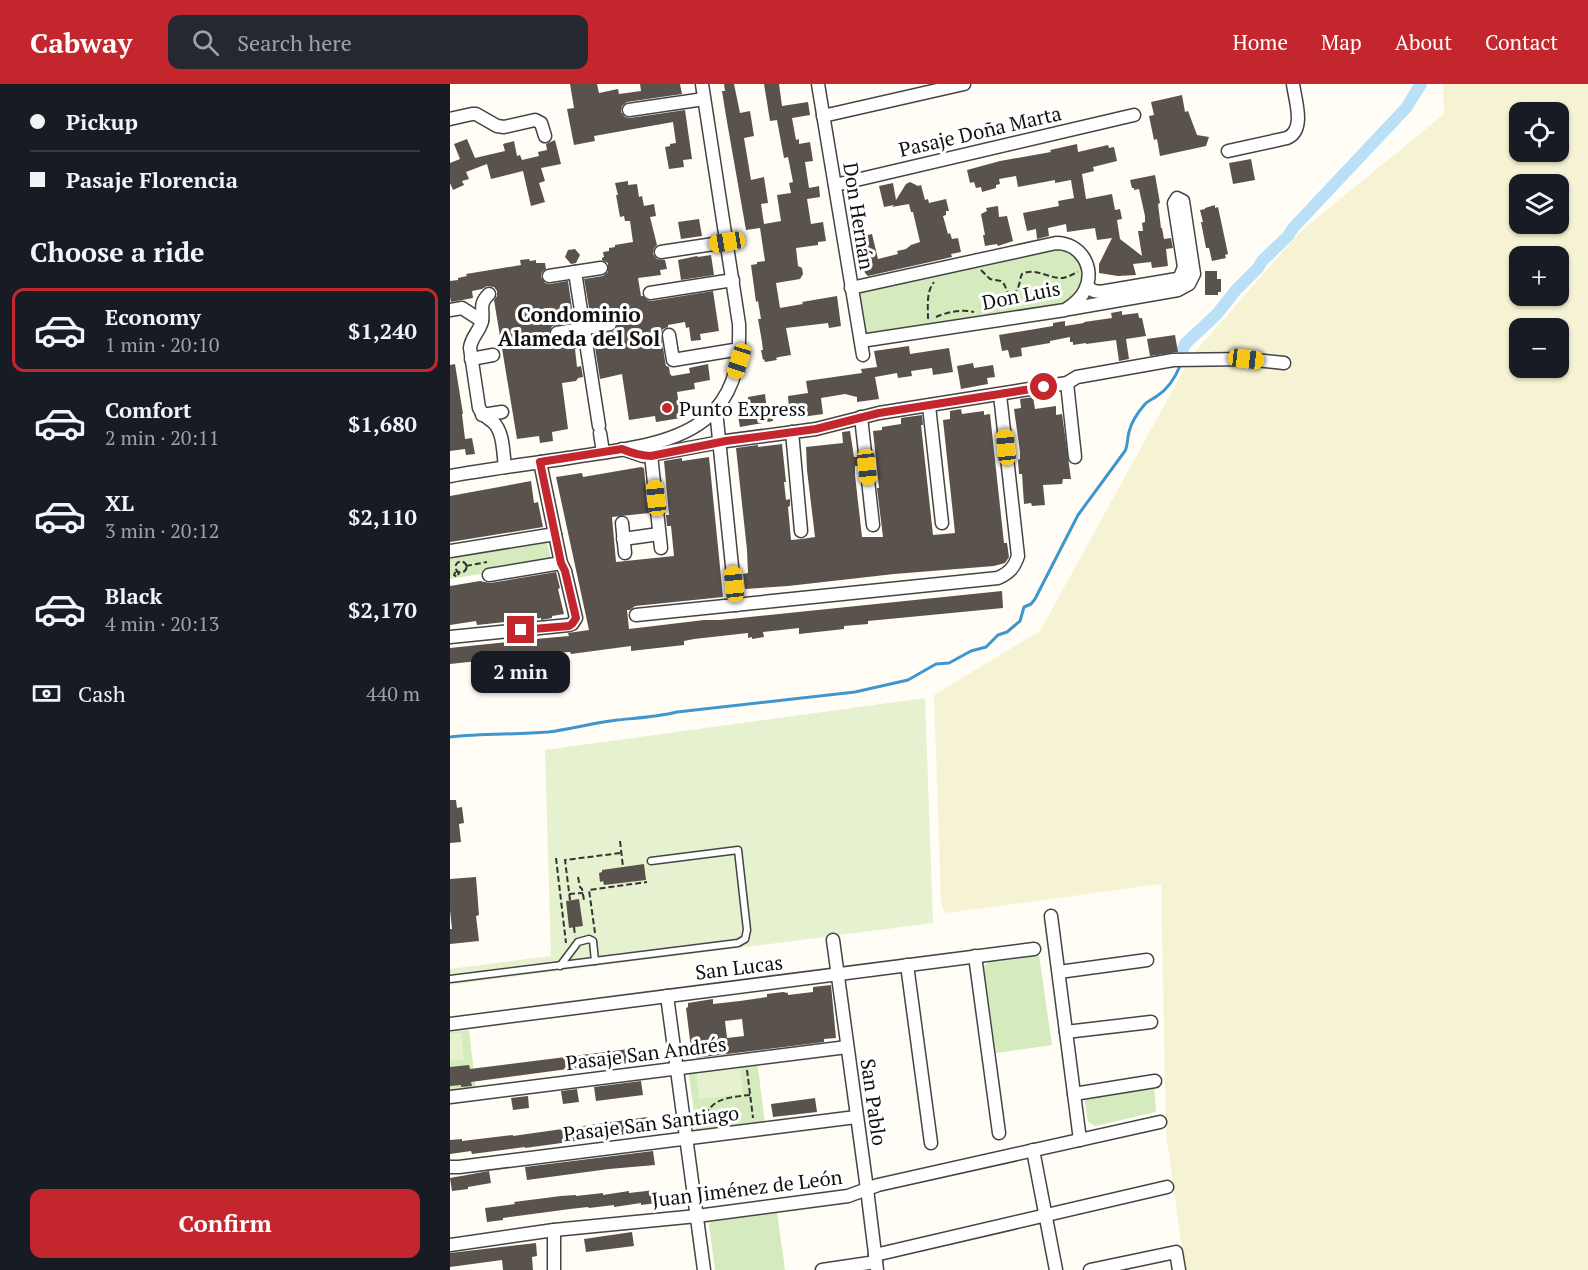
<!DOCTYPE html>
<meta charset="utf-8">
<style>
body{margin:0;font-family:"PT Serif",serif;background:#242831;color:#f1f3f6;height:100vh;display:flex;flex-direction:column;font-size:22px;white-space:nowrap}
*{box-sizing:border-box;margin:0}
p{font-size:20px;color:#9ea1a6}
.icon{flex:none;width:33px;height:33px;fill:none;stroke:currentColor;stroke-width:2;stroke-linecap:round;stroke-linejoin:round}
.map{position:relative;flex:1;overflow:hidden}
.drawer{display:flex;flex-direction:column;background:#171b24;width:450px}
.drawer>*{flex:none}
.hud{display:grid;align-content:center;height:132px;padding:0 30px;background:#171b24}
.buttons{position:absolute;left:1059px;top:18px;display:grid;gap:12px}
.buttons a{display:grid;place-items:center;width:60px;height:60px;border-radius:12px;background:#171b24;box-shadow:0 2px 4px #0004;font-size:30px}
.end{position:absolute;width:27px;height:27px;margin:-14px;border:8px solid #c4262e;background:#fff;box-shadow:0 0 0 3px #fff}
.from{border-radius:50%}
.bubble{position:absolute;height:42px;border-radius:12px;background:#171b24;box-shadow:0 2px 4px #0004;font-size:20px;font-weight:700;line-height:42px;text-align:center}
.car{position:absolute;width:18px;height:36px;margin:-18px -9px;border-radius:8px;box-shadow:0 0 4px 2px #0007;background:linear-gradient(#f5c518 24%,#345 0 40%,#f5c518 0 76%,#345 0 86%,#f5c518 0)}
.hud b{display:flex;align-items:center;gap:21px;height:57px;font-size:22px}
.hud b+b{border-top:2px solid #363941}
.hud i{width:15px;height:15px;background:#f1f3f6}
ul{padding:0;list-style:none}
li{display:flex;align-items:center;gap:18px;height:84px;margin:0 12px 9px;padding:0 18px;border:3px solid transparent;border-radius:12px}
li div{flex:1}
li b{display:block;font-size:22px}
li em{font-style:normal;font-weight:700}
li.current{border-color:#c4262e}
li>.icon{width:54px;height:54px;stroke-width:1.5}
h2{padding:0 30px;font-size:27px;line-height:72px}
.pay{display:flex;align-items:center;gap:15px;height:66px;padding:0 30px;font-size:22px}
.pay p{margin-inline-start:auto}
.primary-button{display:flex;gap:12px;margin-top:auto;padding:12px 30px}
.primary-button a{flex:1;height:69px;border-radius:12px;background:#c4262e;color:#fff;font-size:24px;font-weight:700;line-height:69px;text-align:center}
header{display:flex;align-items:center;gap:36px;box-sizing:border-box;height:84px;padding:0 30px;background:#c4262e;color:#fff}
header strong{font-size:28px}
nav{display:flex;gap:33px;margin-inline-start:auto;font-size:21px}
.search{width:420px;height:54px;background:#242831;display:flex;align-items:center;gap:15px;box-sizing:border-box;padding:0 21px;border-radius:12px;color:#9ea1a6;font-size:22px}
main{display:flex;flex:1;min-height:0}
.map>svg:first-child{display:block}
</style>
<header>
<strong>Cabway</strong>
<div class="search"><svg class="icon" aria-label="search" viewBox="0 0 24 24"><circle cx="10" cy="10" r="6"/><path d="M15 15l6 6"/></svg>Search here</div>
<nav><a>Home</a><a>Map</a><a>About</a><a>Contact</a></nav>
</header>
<main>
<section class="drawer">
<div class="hud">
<b><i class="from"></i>Pickup</b>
<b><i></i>Pasaje Florencia</b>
</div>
<h2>Choose a ride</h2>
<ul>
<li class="current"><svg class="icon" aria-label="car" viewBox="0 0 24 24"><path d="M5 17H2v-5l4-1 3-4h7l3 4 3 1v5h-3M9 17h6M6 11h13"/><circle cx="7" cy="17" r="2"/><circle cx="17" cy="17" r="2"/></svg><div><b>Economy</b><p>1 min · 20:10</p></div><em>$1,240</em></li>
<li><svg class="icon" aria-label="car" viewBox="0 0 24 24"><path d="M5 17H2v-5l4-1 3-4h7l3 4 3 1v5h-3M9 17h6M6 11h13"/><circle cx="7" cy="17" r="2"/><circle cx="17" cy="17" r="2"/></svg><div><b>Comfort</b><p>2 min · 20:11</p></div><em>$1,680</em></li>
<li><svg class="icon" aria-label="car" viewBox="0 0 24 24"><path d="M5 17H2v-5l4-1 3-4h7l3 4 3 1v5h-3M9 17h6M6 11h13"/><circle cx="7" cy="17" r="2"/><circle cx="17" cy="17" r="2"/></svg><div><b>XL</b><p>3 min · 20:12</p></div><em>$2,110</em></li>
<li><svg class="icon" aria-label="car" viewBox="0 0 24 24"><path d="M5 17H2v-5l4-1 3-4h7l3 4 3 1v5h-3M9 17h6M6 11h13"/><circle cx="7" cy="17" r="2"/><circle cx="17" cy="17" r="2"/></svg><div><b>Black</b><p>4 min · 20:13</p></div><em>$2,170</em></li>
</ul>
<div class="pay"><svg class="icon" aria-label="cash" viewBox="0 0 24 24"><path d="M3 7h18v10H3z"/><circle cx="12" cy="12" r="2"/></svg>Cash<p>440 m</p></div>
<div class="primary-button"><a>Confirm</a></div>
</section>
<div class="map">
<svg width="1138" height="1186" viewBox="0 0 1138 1186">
<rect width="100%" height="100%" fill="#fffdf5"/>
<path fill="#f6f3d4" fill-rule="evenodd" d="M993,0H1138V1186H735L716,1050L711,800L497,829L493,825L491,818L484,611L590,547L742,271L851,147L994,30ZM1070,28H1108V68H1070ZM1070,100H1108V140H1070ZM1070,172H1108V212H1070ZM1070,244H1108V284H1070Z"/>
<g fill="#d5ebbd">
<path d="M598,164L617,165L632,178L633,198L625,211L613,221L420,251L415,249L408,211L413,207Z"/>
<path d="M97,458L101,475L35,486V489L0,495V474Z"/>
<path d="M589,871L602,961L546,969L536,899L532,889V883L539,878Z"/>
<path d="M19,946L26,1007L0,1010V948Z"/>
<path d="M307,976L315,1040L247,1049L238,985Z"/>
<path d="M704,1001L706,1028L645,1042L638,1038L634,1012Z"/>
<path d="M327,1128L335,1186H265L259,1140L260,1138Z"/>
</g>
<g fill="#e6f2cf">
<path d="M475,614L483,839L0,901V885L101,872L95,666Z"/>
<path d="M11,949L14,975L0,977V950Z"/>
<path d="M290,983L293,1010L249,1015L246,988Z"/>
</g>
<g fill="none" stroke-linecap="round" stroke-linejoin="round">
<path stroke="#3f96cf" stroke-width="3" d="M0,653C33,649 65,651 98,648C121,645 143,639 167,636C187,634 207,633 227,628L405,608L458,596L486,580L499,579L521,567L536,563L548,551L557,548L570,537L574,523L581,520L585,515L628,431L675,367C678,361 677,355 679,348C681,339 689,327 695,320C699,316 703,315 707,312C718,305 725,294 730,282"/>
<path stroke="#b9e0f7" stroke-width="12" d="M732,268L735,260L767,230L786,206L808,184L812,177L838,152L843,144L956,24L971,0"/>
</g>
<g fill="#5a524d" fill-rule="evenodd">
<path d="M120,0H147L149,9L168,5L169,10L191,7L190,0H230L232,10L177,18L172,22L171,28L175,33L180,34L235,26L242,75L233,76L234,83L219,85L215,63L220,62V60L226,59L223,38L144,52L145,57L124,61L117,25L124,24Z"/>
<path d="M274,0H284L290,29L300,27L304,52L294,54L301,96L314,93L318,119L311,120L314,140L331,137L327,111L341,109L339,99L343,98L338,73L334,74L327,36L320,37L314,0H329L332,22L358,18L360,31L342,34L346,56L349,55V60L360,58L363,77L355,78L359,104L369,102L370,113L357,115L361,140L373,138L376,157L368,158V161L346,164L348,182L352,184L353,190L350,195L326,199L330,224L353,220L352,218L387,212L391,242L379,244L378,239L336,244L341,271L329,273L326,274L327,276L315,278L314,275L313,276L311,266H313L312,258L308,235H311L308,217L306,218L301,181L307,180V178L315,177L310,144L296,146L276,32L272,7H275Z"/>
<path d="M732,11L735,28L738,27L747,51L759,53L756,62L710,72L707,55L704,56L699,32L704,31L701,18Z"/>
<path d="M17,55L25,74L55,67L53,60L64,57L67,72L70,71L72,76L89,72L88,68L97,66L96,60L105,56L111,80L91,84L95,97L89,99L95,118L81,122L73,87L41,95L37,80L16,88L19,95L12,97L14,101L3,106L0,99V79L10,75L4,60Z"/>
<path d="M627,60L628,68L658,61L659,64L664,63L667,77L643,83L644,87L632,90L636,115L662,110L665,126L670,125L672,135L667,136L670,155L692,172L688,147H693L692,139L695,138V132L689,105L684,106V104H682L680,96L705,91L710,119L708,120L711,144H712L714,155L721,154L723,164L716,165L718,182L702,184L701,178L683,180L686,191L668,192L649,189V180L662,154L647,156L645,144L617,148L616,140L598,144L599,152L587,155L586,145L577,147L573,129L609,122L608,117L624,114L621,96L605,99V96L568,103L566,92L549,95L550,100L546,101V104L532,108L531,103L526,104L524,98L520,99L517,86L550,77L601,68L600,66Z"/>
<path d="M801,75L805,96L783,100L779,79Z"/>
<path d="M178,97V101L187,100L189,113L192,112L194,122L204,120L206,132L200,133L207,161L204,164L203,170L207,175L215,176L217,185L210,186L211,191L188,194L191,212H193L197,216L201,217L263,207L269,247L250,250L251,256L241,257L239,243L236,244L235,238L218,241V243L213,245L211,249L215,277L216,282L219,283L220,290L222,292L240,289L239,284L258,280L260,296L244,299L245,305L227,308L231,334L206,338L205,332L179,336L172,290L150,295L143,251L165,247L168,239L167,235L162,232L141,235L134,195L153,192L158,188V179L152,176V174L154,173L153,168L159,167V164L165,163V161L183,158L180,137H175L174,132L170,133L166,111H168L165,99Z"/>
<path d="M460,98L468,102L471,101L475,116L478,115L479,119L496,115L499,127H496V131L493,132L498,150L500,149L502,155L508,154L511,168L501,170L502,173L418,192L415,189L411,175H409L406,154L422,150L428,175L448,170L447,167L456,165L461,161L470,158L463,128H461L459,120L442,123L444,121L434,123L429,102L443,99L446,116L456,100Z"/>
<path d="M765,121V124L768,123L778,170L775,171L776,174L762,177L759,164H756L751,138H753L750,126L755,125V124Z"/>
<path d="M548,122L549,133L557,132L563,157L548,162L547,160L535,162L533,151H535L531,130L537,127L536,124Z"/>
<path d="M249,135L252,152L231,155L228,138Z"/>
<path d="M125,165L130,171L126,179L121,180L115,173L118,166Z"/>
<path d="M261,171L264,191L231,196L228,176L247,172L248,173Z"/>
<path d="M79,175L80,177L86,176V179H95L96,185L92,188L91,193L95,199L100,200L118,197L124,238L102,242L99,250L100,254L105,257L127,254L129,264L125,265L127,283L131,282L133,293L128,294L126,297L112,299L118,345L102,348L103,357L90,359L89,352L67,355L44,216L47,212V207L44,203L37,202L32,205L22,207L23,214L1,218L0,213V197L8,196V194L17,192L16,190L71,181L70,176Z"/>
<path d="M755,187H767V195H771V208H768V211H755Z"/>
<path d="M672,227V231L688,229L689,234H692L696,252L676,255L679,275L669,277L666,256L636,260V259L623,261V258H620V253L600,257V259L571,264L572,272L560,274L558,266L552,267L549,251L603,242V239L615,237V242L634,239V238L662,234L661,229Z"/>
<path d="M725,251L728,268L700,272L697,255Z"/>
<path d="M459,262L460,270L499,264L503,288L483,291L482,284L461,287L462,292L448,294L447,289L425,293L429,315L407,318V313L395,310L371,314L373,330L352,333L351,325H347V323L339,324L338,312L358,309L356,297L412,289L411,285L427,283L424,267Z"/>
<path d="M523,279L524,284L543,281L545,293L537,294L538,300L511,305L507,282Z"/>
<path d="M5,280L13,330H12L15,355L22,354L25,370L16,371L15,365L0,367V281Z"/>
<path d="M315,310L317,327H322L323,337L290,343L288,332L296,331L294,317L298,316V313Z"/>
<path d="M583,313L585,325L606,322V331L612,330L621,395H613L612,400L593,401L595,421L582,422L581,419L574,420L572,390H569L568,376L570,375V368L564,325L571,324L570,315Z"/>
<path d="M511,325L512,330L534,327V331L540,330L554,459H557L559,473L555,479L544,482L444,490L338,502L295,505L293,490L298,489L297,466L286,364L308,361V363L332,360L336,398H334L336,416L340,415V422L338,423L341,456L352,455L365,453L357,386L356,363L393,359L392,348L400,347L404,373H407L408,382H405V391L412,453H433L427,404H429L423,347L432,346V343L451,340V334L472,331L473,341H471L483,451L505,449L493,336L500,335V327Z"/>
<path d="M259,373L273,513L185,522L180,526H177L179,545L254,536H270L552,507L553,524L418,537V540L394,542V545L349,550V544L313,548L314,553L302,555V553L298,554V549L244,555L234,557V561L181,567V562L121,570L120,568L103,569L0,580V564L67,557L66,555L74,554L75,556L119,552L118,549L139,546L106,393L132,389L133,393L191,383L194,384L197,418H198L199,429L162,433L166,478L224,472L221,442H217L216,431H219L214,377L232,374V377Z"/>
<path d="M81,397L84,419L88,418L93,443L0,458V412Z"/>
<path d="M106,488L110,504L108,505L114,530L102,532V534L91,536V534L27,541L26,537L0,541V502L30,497L40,499Z"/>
<path d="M0,716H6L7,724L12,723L14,739L9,740L11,758L0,759Z"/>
<path d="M194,780L196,796L154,801L153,797L150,798L149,789L152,788V786Z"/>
<path d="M26,793L29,831L26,832L29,857L0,860V845H2L0,826V795Z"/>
<path d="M129,815L133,842L119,844L116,817Z"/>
<path d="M381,901L386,954L374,955V958L245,974L244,972H242L236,924L238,923V919L263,915V920L290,917L317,913V910L333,908L338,909V911L363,908V903ZM292,935L294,952L277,954L275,937Z"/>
<path d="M187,964L189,978L118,985L21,998L22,1002L11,1003V1001L0,1002V983L19,981L20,985Z"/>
<path d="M191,997L193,1011L146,1017L144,1003Z"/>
<path d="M127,1005L129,1018L113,1020L111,1007Z"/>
<path d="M78,1012L79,1024L63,1026L61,1014Z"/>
<path d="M365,1014L367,1028L323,1033L321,1020Z"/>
<path d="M197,1033L199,1047L75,1064V1063L22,1070L21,1067L0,1070V1056L12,1055V1057L63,1051V1052Z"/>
<path d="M203,1067L205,1081L159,1085L77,1096L75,1083Z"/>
<path d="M39,1087L41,1099L18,1103V1105L2,1107L0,1094Z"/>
<path d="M205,1106L207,1119L191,1121V1119L164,1123V1121L139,1124L138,1123L120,1125L53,1134V1136L37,1138L35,1124L65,1120L64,1118L111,1112L126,1111V1112L153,1109V1111L179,1107V1109Z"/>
<path d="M182,1148L184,1162L136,1168L134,1155Z"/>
<path d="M86,1159L87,1172L82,1173L83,1186H53L52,1176L0,1183V1169Z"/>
</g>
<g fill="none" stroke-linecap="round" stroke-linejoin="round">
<defs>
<g id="service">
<path d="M110,882L128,858L139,855L143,857L145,877"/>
<path d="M0,895L288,859L295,855L297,846L288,766L201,777"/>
</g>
<g id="minor">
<path d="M368,0L413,271"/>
<path d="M179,26L254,15"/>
<path d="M373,32L514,0"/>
<path d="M0,35L22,30H26L47,42L54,43L85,36L91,39L95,52"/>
<path d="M778,67L837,54C856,46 845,16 843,0"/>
<path d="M385,101L684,31"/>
<path d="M211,168L277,158"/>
<path d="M125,188L149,342"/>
<path d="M99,192L151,184"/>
<path d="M401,204L606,159C630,159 646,183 635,206C631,215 623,221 615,226L411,257"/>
<path d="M200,209L283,196"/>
<path d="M39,210C28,221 34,225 32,237C30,247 21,253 20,264L29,324C33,332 37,333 43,338C54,348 53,370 55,383"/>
<path d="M619,225L728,206L739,200L744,190L733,117L727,114L724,119L734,183L730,193L727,195L650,208L644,207L637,203"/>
<path d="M0,226L12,224L32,237"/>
<path d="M107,249L160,240"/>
<path d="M219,251L223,276L290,265"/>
<path d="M21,275L43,271"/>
<path d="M617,299L625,373"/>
<path d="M479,322L492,439"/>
<path d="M266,326L286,521"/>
<path d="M32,331L52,328"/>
<path d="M411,333L423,441"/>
<path d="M342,348L351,447"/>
<path d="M150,349L153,368"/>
<path d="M172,365L193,372L201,371L276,357L366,345L429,329L617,299L627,293L723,276L796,275L834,279"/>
<path d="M201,371L211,464"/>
<path d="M0,392C39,385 79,380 118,374C164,366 232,363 265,326C287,301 290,272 289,240L252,0"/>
<path d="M172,439L175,469"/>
<path d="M173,455L209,450"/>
<path d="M0,467L105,450"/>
<path d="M39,491L111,479"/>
<path d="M186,531L548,494C559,489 564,484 568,472L550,311"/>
<path d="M0,553L119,541L122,540L126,534L115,487L111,479L90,378"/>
<path d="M601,832L630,1056"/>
<path d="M383,856L417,1105L427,1186"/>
<path d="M525,872L549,1049"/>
<path d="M457,881L481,1059"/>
<path d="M609,888L697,876"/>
<path d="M217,912L254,1186"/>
<path d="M0,940L584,865"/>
<path d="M616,948L701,938"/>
<path d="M624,1010L705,997"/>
<path d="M0,1013L397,963"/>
<path d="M583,1066L606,1186"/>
<path d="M0,1083H9L406,1033"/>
<path d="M104,1146V1186"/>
<path d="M0,1161L104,1146L247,1132L398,1112L428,1101L710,1038"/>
<path d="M425,1171L717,1103"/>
<path d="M372,1186L426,1178"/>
<path d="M640,1186L726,1168L729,1186"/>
</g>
</defs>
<use href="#service" stroke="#444" stroke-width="9"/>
<use href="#minor" stroke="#444" stroke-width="15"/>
<g stroke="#333" stroke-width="2" stroke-dasharray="6 3" stroke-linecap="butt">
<path d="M531,186L540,195L551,197L554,200L560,213"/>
<path d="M540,225C550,218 562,216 568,204C570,199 570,194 572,190C586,183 599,195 613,194C618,193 623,190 628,188"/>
<path d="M486,233C497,228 512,225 524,228"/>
<path d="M478,235C478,223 476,208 484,198"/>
<circle cx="11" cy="483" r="5.5"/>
<path d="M16,482L37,478"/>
<path d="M6,487L9,489L7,493L4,491Z"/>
<path d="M170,757L173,783"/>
<path d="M106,774L116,859"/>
<path d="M128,793L130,803L132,805L134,816"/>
<path d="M119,810L133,809"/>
<path d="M120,816L115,776L171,769"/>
<path d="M124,843L125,852"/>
<path d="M145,849L139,806L197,798"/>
<path d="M297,986L303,1034"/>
<path d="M255,1040C256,1014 280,1013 300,1011"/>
</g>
<use href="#service" stroke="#fff" stroke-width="6"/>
<use href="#minor" stroke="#fff" stroke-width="12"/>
</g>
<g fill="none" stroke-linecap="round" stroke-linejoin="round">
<path stroke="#c4262e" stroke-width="8" d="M71,546L119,542L122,540L126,534L115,487L111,479L90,378L172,365C182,369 190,372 201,372L276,357L366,345L429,329L594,303"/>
</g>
<circle fill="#c4262e" stroke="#fff" stroke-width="2" cx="217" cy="324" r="6"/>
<g text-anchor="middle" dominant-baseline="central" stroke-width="6" stroke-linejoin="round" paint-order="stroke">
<g font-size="20" fill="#111" stroke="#fff">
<text transform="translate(530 47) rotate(-13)">Pasaje Doña Marta</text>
<text transform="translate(409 132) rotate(81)">Don Hernán</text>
<text transform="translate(571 211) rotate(-11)">Don Luis</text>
<text transform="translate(289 883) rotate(-7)">San Lucas</text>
<text transform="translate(196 969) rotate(-7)">Pasaje San Andrés</text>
<text transform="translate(424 1018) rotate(82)">San Pablo</text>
<text transform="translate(201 1039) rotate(-7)">Pasaje San Santiago</text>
<text transform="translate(297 1104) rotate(-7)">Juan Jiménez de León</text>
</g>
<g font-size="20" fill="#111" stroke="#fff" text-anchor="start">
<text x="229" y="324">Punto Express</text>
</g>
<g font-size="21" font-weight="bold" fill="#111" stroke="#fff">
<text x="129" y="230">Condominio<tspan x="129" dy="24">Alameda del Sol</tspan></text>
</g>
</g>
</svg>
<div class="buttons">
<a><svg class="icon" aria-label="locate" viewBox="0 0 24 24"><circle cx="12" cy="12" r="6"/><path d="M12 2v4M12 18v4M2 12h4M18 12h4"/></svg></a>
<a><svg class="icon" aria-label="layers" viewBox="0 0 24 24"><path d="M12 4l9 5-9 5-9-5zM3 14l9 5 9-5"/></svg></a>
<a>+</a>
<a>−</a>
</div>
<i class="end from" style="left:594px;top:303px"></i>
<i class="end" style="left:71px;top:546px"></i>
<div class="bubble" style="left:21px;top:567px;width:99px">2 min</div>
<i class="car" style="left:277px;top:158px;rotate:261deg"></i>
<i class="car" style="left:796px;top:275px;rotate:97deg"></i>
<i class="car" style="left:289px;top:277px;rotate:198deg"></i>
<i class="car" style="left:556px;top:363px;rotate:354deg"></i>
<i class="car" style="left:417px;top:383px;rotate:174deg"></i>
<i class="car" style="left:206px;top:414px;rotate:354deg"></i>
<i class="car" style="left:284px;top:500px;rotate:354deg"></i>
</div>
</main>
